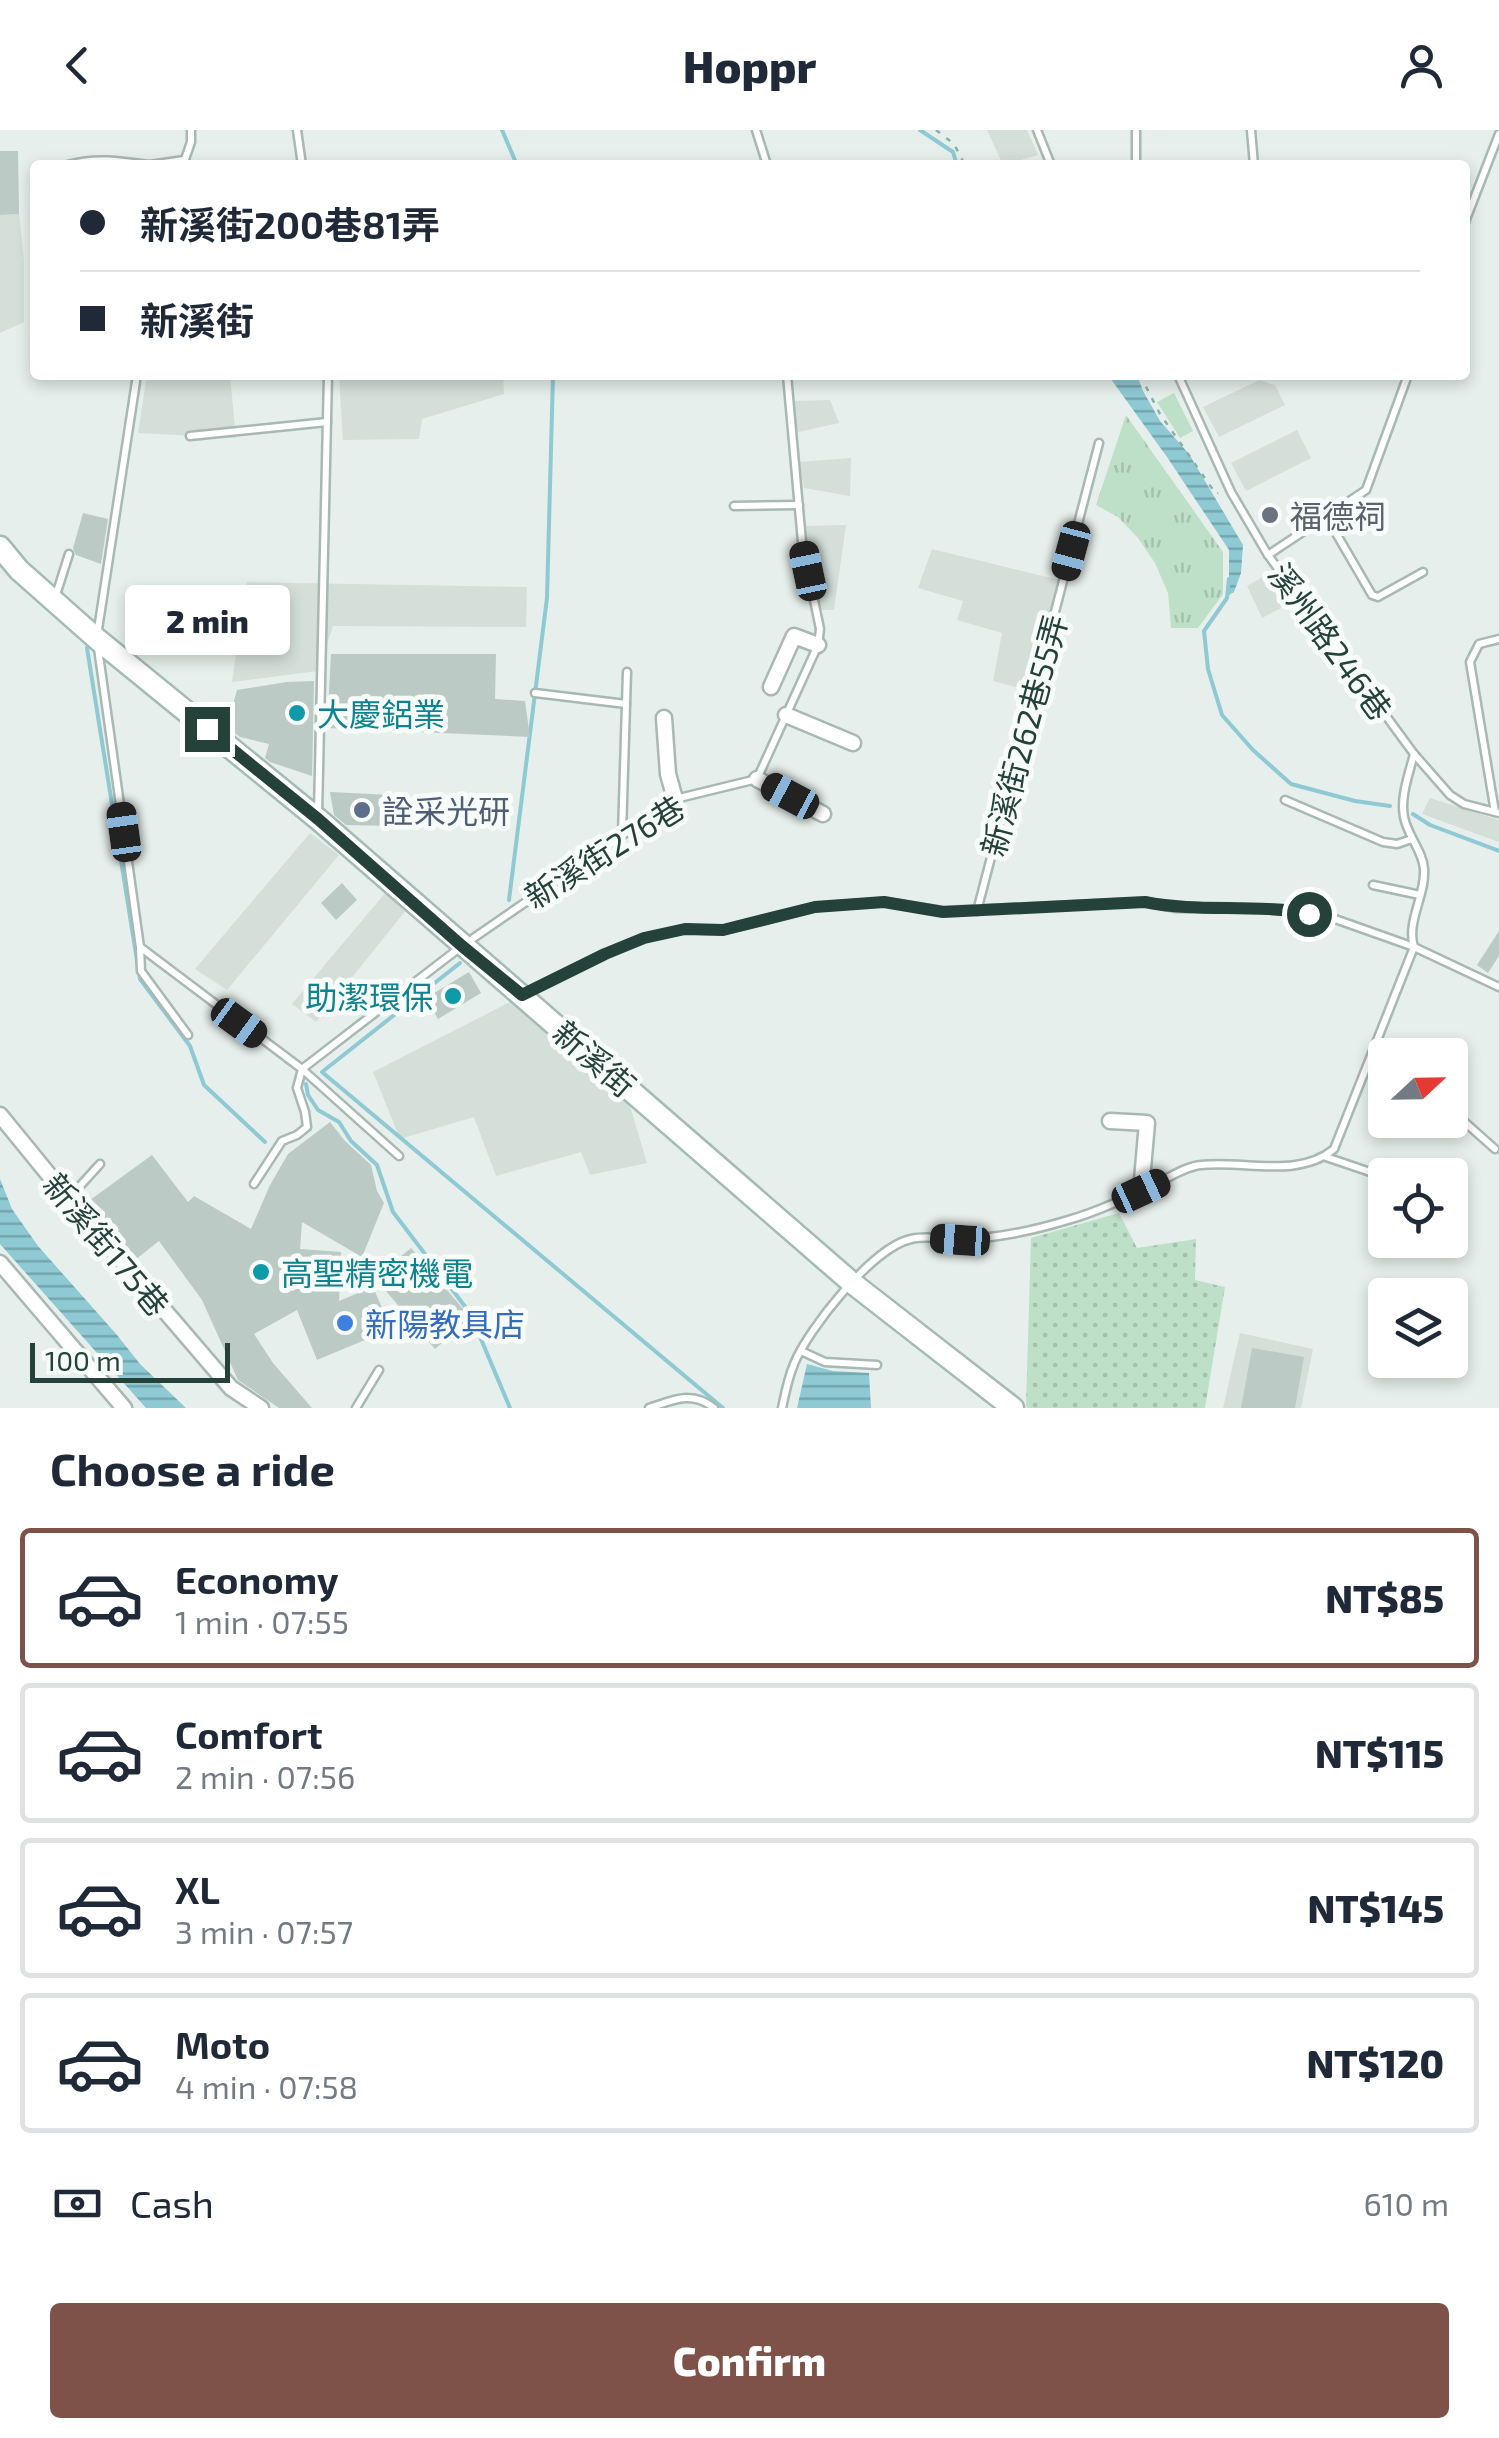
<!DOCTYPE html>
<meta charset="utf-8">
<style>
body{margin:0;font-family:"Exo 2","Noto Sans TC",sans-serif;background:#f2f2f3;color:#1f2937;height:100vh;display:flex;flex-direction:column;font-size:38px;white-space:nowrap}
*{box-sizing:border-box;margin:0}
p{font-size:32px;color:#747a83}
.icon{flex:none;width:55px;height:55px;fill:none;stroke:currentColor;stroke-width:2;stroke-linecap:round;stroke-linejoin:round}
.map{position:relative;height:1278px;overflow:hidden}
.panel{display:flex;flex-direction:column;background:#fff;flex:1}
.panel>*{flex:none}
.banner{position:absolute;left:30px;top:30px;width:1440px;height:220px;border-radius:10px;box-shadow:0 5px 15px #0003;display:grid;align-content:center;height:220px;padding:0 50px;background:#fff}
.needle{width:65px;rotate:68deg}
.tools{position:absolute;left:1368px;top:908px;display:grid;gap:20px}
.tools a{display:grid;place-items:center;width:100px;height:100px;border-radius:10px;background:#fff;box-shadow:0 5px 15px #0003;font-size:50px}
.scale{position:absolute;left:30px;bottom:25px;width:200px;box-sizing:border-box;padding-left:10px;border:5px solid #24423a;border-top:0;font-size:28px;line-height:35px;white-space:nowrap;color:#24423a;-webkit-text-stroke:8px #f7fbf9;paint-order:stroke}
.end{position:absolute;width:45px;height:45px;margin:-22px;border:12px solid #24423a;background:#fff;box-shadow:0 0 0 5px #fff}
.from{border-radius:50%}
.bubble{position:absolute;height:70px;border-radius:10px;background:#fff;box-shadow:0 5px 15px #0003;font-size:32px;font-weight:800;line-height:70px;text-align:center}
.car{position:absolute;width:30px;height:60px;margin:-30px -15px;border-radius:12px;box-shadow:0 0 8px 2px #0007;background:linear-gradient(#222 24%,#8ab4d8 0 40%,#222 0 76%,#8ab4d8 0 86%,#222 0)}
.banner b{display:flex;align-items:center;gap:35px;height:95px;font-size:38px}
.banner b+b{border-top:2px solid #e0e1e3}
.banner i{width:25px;height:25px;background:#1f2937}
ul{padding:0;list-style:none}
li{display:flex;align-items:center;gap:30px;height:140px;margin:0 20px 15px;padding:0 30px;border:5px solid #e0e1e3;border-radius:10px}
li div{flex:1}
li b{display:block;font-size:38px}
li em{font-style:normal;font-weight:800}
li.current{border-color:#7f5249}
li>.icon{width:90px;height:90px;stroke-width:1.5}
h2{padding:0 50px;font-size:45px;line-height:120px}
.pay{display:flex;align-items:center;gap:25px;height:110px;padding:0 50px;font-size:38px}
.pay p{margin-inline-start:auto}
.cta{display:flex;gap:20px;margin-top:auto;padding:20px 50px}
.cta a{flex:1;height:115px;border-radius:10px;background:#7f5249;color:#fff;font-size:40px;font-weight:800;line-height:115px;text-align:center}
header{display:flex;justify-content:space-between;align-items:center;height:130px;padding:0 50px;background:#fff;font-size:45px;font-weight:800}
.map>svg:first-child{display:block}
</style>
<header><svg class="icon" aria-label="back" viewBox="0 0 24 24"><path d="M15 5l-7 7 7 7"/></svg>Hoppr<svg class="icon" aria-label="person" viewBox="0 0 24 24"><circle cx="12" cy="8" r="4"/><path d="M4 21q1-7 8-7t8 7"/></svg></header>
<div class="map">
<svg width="1499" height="1278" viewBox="0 0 1499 1278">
<defs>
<pattern id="grass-tufts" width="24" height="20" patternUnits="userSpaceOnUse" patternTransform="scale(2.5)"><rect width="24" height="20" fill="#bfe0c8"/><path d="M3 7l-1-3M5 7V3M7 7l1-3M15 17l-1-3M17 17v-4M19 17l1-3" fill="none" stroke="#a4c1ad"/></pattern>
<pattern id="garden-dots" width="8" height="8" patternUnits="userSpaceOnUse" patternTransform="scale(2.5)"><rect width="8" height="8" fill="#bfe0c8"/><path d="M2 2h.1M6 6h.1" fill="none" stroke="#a4c1ad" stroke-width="1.8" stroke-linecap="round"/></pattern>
<pattern id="water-rules" width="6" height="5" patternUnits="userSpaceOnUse" patternTransform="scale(2.5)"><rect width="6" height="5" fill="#8ec9d4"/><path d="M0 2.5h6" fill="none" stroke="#74a5ad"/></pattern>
</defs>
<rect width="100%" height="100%" fill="#e6efeb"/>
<g fill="#d4dfda">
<path d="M987,0H1027L1038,25L1003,35Z"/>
<path d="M19,84L24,130V192L0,203V85Z"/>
<path d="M147,245H230L236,308L138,303Z"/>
<path d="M339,245H503L504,264L422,289L419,309L343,310Z"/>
<path d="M1259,250L1275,255L1285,275L1219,307L1203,277Z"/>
<path d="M830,270L839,293L794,303L793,271Z"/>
<path d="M1297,300L1311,328L1246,361L1231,333Z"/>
<path d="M851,328L850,366L804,358L799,332Z"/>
<path d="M846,395L834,480H820L803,396Z"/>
<path d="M932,419L1059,450L1027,560L993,551L1002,503L957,490L963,471L918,458Z"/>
<path d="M1273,441L1292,472L1262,488L1247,456Z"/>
<path d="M247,452L527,457L526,497L333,496L318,541L232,552Z"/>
<path d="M1430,668L1499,690V712L1422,684Z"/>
<path d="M310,703L339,725L227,860L195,839Z"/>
<path d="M386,762L407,779L316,892L292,874Z"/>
<path d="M510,872L556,907L629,973L647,1033L590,1045L581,1022L496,1046L474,987L400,1009L373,942Z"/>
<path d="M1240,1203L1313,1219L1301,1278H1223Z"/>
</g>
<path fill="url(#grass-tufts)" d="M1126,285L1223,422V464L1198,498H1171L1168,463L1155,433L1138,408L1118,387L1096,375Z"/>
<path fill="#bfe0c8" d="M1174,263L1193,301L1180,308L1157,272Z"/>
<path fill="url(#garden-dots)" d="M1119,1083L1137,1118L1196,1109L1195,1150L1225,1157L1205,1278H1028L1026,1276L1031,1108Z"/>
<g fill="url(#water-rules)">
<path d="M1108,245H1137L1143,261L1160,291L1189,324L1243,415L1241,443L1234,462L1229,465V420L1167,327Z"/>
<path d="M0,1049L12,1079L38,1116L117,1205L140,1234L186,1278H146L0,1114Z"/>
<path d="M807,1234L833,1241L869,1243L871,1278H797Z"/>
</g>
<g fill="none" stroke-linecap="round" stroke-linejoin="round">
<g stroke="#8ec9d4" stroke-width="4">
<path d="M502,0L517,35"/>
<path d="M920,0L953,22L957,35"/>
<path d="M1229,449L1227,468L1204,501L1208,539L1222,585L1253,620L1291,654L1355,671L1390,676"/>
<path d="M87,518L140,849L190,916L204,955L265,1012"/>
<path d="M1413,684L1430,695L1499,721"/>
<path d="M509,770L547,468L553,245"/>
<path d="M460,833L322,942L723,1278"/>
<path d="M306,954L308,965L318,980L339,992L351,1011L377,1035L393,1082L470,1183L510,1278"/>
</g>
</g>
<g fill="#bbcac4">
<path d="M0,21H18L19,84L0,85Z"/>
<path d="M83,383L108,389L101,434L76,425L73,418Z"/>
<path d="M331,524H496L495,569L525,571L530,607L327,598Z"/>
<path d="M314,551L312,646L270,632L265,628L269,614L240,607L227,597L237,560L287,552Z"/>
<path d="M330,662L391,665V696L346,695L334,685Z"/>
<path d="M342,753L357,770L336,790L321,773Z"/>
<path d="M1499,801V826L1488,843L1477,835Z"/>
<path d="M469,842L481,863L438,889L426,868Z"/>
<path d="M330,992L345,1011L371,1035L377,1061L384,1073L362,1127L302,1092L300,1119L341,1122L339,1171L373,1157L391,1199L317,1230L297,1180L254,1204L273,1233L312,1278H279L238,1250L202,1170L159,1111L135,1130L86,1073L152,1025L188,1072L194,1066L251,1099L270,1055L288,1024Z"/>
<path d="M411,1118L471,1188L435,1219L375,1148Z"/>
<path d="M1252,1218L1304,1227L1295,1278H1241Z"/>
</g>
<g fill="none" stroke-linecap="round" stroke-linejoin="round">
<defs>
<g id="lane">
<path d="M297,0L302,35"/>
<path d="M756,0L767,35"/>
<path d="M1037,0L1051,35"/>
<path d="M1136,0V35"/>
<path d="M1251,0L1254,35"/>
<path d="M68,35C94,27 121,31 148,35"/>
<path d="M150,35L184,30"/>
<path d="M183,35L191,12V0"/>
<path d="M1465,92L1499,4"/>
<path d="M1178,245L1231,362L1268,425L1414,624L1450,665L1464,674L1499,683"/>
<path d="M190,306L327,292"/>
<path d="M734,376L799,375"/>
<path d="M1326,386L1372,465L1378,467L1423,442"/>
<path d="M1268,425L1366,360L1408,245"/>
<path d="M56,465L69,424"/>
<path d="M97,506L137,245"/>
<path d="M98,518L140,817L302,939L399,1026"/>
<path d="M535,563L626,574"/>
<path d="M1285,670L1383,712L1397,714L1412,709"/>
<path d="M1495,682L1470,532L1479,514L1499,509"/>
<path d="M318,683L328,245"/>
<path d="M622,704L627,542"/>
<path d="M1373,755L1420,765"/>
<path d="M977,781L1099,313"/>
<path d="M140,818L141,841L188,905"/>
<path d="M523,864L605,824L644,808L685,799L723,800L815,777L885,772L943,781L1145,772L1176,778L1283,779L1335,789L1414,817L1499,857"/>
<path d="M1367,936L1385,944"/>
<path d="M1450,979L1495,1019"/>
<path d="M1326,1027L1385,1047"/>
<path d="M254,1054L282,1011L297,1005L307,997L305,982L297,958L302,939L462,816L675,669L757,649L818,515L820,499L802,412L787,245"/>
<path d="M69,1068L100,1034"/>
<path d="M801,1221L825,1232L877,1235"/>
<path d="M356,1278L379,1240"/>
<path d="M649,1278C673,1270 692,1260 714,1278"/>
<path d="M782,1278C785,1264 788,1248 794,1234C808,1199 873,1117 911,1109C929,1105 946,1110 964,1109C999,1108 1035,1100 1068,1090C1100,1081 1130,1066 1159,1052C1172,1046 1187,1036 1201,1035C1244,1030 1298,1049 1334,1019L1414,817C1406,792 1426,765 1424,739C1423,721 1407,705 1404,687C1400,667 1409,644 1414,624"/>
</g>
<g id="street">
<path d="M771,557L794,506L818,515"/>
<path d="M786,585L853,613"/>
<path d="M664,588L668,644L675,669"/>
<path d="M757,649L823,684"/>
<path d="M0,985L62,1061L231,1258L261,1278"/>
<path d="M1110,991L1147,993L1141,1061"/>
<path d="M0,1133L124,1278"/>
</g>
<path id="secondary" d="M0,417L19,440L97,509L318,689L851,1152L1013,1278"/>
</defs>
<use href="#lane" stroke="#a8b8b2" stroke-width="11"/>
<use href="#street" stroke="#a8b8b2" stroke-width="19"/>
<use href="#secondary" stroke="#a4bbb3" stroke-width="25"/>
<g stroke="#86b3a5" stroke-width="2.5" stroke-dasharray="5 8" stroke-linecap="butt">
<path d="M936,0L954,14L965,35"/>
<path d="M1140,245L1160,284L1216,364L1218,363"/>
</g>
<use href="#lane" stroke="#fff" stroke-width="6"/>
<use href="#street" stroke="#fff" stroke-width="14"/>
<use href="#secondary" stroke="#fff" stroke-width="20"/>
</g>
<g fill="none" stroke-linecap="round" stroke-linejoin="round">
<path stroke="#24423a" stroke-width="12" d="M207,599L318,689L462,816L522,865L605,824L644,808L685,799L723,800L815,777L884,772L943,782L1145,772C1200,783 1255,773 1309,784"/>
</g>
<circle fill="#6b7280" stroke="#f7fbf9" stroke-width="4" cx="1270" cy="385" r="10"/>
<g fill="#0f9aa8" stroke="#f7fbf9" stroke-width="4">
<circle cx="297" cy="583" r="10"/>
<circle cx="453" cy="866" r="10"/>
<circle cx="261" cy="1142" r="10"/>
</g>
<circle fill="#5c6f8a" stroke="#f7fbf9" stroke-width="4" cx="362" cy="680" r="10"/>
<circle fill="#3f7fe0" stroke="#f7fbf9" stroke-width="4" cx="345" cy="1193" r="10"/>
<g text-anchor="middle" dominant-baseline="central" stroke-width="10" stroke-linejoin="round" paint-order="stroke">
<g font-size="32" fill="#5b616d" stroke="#f7fbf9" text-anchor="start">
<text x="1290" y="385">福德祠</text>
</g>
<g font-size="32" fill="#24423a" stroke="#f7fbf9">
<text transform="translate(1331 511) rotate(54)">溪州路246巷</text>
<text transform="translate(1023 605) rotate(-75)">新溪街262巷55弄</text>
<text transform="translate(604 721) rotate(-32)">新溪街276巷</text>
<text transform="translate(595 928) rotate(41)">新溪街</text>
<text transform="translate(107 1114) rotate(50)">新溪街175巷</text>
</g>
<g font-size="32" fill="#0d838f" stroke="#f7fbf9" text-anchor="start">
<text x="317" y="583">大慶鋁業</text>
<text x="433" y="866" text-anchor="end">助潔環保</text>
<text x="281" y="1142">高聖精密機電</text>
</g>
<g font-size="32" fill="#4e5e75" stroke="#f7fbf9" text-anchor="start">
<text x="382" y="680">詮采光研</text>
</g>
<g font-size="32" fill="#366cbe" stroke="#f7fbf9" text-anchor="start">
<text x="365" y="1193">新陽教具店</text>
</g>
</g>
</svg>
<div class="tools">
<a><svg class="needle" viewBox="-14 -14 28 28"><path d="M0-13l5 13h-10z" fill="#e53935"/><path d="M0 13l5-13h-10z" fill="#747a83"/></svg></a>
<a><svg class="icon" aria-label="locate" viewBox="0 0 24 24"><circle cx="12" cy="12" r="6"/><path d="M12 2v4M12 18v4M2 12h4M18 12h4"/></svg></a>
<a><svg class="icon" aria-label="layers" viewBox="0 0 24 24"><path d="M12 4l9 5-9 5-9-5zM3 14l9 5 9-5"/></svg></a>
</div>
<div class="scale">100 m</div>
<i class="end from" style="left:1309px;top:784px"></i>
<i class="end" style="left:207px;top:599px"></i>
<div class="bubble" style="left:125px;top:455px;width:165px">2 min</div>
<i class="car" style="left:1071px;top:421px;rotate:195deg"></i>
<i class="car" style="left:808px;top:441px;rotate:348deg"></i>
<i class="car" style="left:790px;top:666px;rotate:298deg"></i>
<i class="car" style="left:124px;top:702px;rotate:352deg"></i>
<i class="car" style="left:239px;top:893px;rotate:126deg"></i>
<i class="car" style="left:1141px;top:1061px;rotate:65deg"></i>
<i class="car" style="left:960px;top:1110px;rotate:274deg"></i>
<div class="banner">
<b><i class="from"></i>新溪街200巷81弄</b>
<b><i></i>新溪街</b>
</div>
</div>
<section class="panel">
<h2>Choose a ride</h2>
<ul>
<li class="current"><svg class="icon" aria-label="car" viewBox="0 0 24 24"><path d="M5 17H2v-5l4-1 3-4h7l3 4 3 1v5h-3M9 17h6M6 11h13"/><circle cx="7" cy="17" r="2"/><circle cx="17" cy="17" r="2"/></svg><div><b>Economy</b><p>1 min · 07:55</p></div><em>NT$85</em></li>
<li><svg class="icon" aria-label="car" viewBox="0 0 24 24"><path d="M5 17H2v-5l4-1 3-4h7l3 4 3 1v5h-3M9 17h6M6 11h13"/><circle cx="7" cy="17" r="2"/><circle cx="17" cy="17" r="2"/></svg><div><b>Comfort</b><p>2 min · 07:56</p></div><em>NT$115</em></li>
<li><svg class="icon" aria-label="car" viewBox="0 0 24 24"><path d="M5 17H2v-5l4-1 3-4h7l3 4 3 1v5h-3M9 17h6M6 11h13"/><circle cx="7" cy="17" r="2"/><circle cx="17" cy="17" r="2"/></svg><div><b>XL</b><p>3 min · 07:57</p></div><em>NT$145</em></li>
<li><svg class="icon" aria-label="car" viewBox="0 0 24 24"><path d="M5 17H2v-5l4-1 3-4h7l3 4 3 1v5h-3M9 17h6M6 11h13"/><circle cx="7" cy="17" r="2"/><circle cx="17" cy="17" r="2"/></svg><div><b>Moto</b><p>4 min · 07:58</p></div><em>NT$120</em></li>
</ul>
<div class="pay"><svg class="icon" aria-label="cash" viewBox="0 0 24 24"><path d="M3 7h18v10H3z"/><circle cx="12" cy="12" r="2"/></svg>Cash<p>610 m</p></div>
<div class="cta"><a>Confirm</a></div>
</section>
